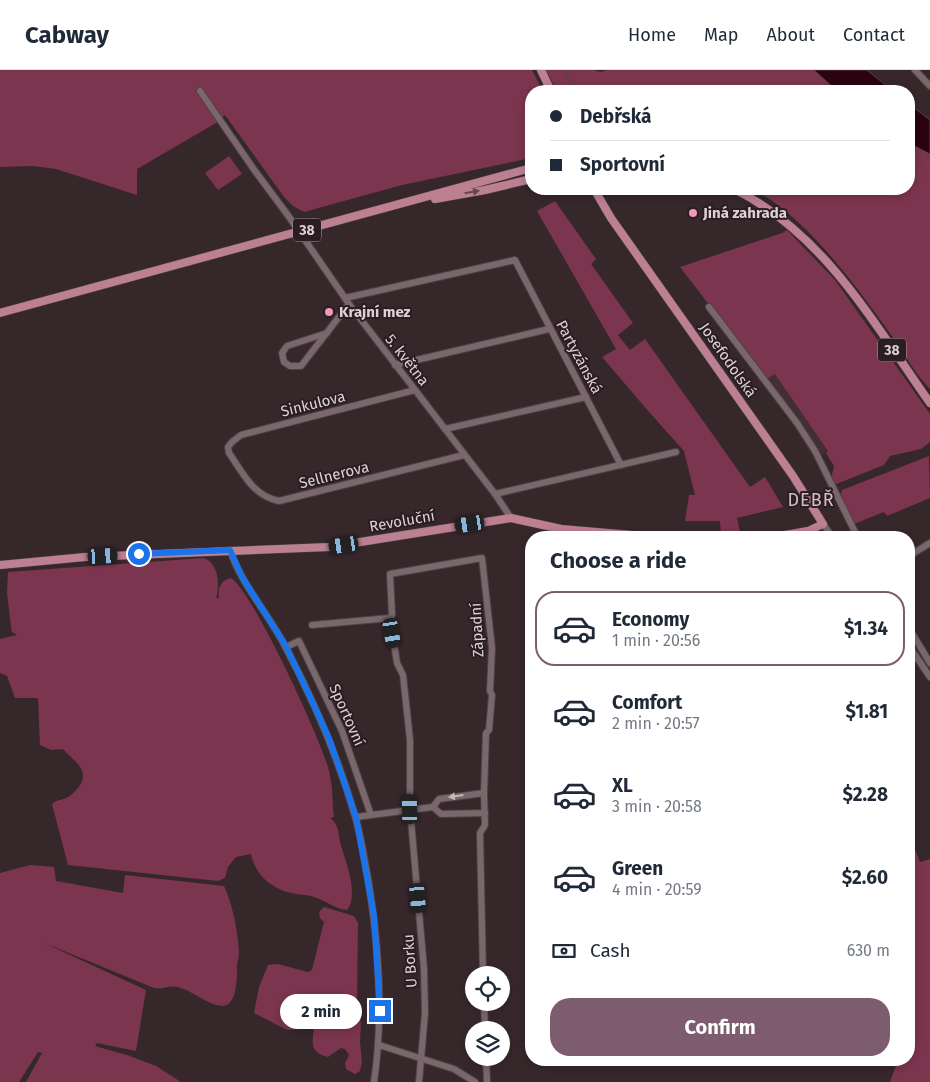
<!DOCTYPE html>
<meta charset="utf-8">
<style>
body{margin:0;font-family:"Fira Sans",sans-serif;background:#f6f6f7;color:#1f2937;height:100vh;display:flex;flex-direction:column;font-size:19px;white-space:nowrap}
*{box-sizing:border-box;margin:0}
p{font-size:16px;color:#747a83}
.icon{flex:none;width:28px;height:28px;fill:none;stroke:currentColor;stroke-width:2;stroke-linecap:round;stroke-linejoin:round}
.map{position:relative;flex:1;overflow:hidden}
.side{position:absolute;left:525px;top:461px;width:390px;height:535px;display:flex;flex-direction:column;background:#fff;border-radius:20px;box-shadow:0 2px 8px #0003}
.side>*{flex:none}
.top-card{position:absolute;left:525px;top:15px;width:390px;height:110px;border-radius:20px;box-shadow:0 2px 8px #0003;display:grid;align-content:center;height:110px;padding:0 25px;background:#fff}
.fabs{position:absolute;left:465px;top:896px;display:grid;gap:10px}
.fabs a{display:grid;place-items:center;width:45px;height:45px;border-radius:50%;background:#fff;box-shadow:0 2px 8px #0003;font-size:25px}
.end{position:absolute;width:22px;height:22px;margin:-11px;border:6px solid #1a73e8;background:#fff;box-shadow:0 0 0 2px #fff}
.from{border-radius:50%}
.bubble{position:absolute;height:35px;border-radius:18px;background:#fff;box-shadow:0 2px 8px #0003;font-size:16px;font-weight:700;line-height:35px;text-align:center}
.car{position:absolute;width:15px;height:30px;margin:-15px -8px;border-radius:6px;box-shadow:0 0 4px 1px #0007;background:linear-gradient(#222 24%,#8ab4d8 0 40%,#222 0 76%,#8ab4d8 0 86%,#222 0)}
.top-card b{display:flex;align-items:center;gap:18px;height:48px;font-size:19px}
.top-card b+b{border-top:1px solid #e0e1e3}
.top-card i{width:12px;height:12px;background:#1f2937}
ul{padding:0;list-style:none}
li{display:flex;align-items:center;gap:15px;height:75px;margin:0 10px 8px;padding:0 15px;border:2px solid transparent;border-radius:20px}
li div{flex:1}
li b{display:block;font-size:19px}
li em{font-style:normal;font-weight:700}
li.selected{border-color:#7d5c70}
li>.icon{width:45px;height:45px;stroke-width:1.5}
h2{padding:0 25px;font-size:22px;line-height:60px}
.pay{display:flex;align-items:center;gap:12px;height:55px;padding:0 25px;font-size:19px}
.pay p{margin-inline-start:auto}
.button{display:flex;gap:10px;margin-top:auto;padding:10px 25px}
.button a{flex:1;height:58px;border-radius:20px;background:#7d5c70;color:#fff;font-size:20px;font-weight:700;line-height:58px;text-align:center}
header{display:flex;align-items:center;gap:30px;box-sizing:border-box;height:70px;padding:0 25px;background:#fff;border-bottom:1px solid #e0e1e3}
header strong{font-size:24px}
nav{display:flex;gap:28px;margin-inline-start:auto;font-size:18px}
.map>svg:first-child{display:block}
</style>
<header>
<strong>Cabway</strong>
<nav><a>Home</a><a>Map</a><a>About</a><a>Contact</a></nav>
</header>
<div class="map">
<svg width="930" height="1012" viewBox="0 0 930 1012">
<rect width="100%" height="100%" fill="#36272b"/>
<path fill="#442e35" d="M775,303L829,381L819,387L766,309Z"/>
<g fill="#7c354e">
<path d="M0,0H532L543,21H531V88L402,115L304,142L293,136L284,127L225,45L216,53L137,99V125L56,99L33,96L0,97Z"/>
<path d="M546,0H594L600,2L607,0H814L837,21H557Z"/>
<path d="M909,73L930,84V319C916,305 907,288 896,272C859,220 810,150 753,119H909Z"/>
<path d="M229,86L242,104L218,120L205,103Z"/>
<path d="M555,131L596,189L591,194L633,253L618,265L630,280L645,269L750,417L765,407L783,437L737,448L741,467H721L720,451H685L689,425H695L684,381L649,342L602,287L616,279L537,141Z"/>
<path d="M787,160L835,210L928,341L930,344V372L921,379L890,386L884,395L834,415L831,409L834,396L826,383L828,381L775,304L766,309L680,197L782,163Z"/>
<path d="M929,386L930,428L887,446L884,442L854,454L840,427L842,420Z"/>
<path d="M204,488C219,494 220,515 216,528H219C218,517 220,511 231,508C252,520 323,673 329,701C333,716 332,732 334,747L330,748C340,755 338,765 341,776C346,792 359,825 347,840C335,839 325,830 314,827C306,824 298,825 291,823C270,818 255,804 251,784L236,787L228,797L225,808L218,811L68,795L52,734C57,729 60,731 66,728C71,726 75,721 78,718C92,700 73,691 63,679L51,680L40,675L38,628H15L7,606L0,603V569L17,565L12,562L11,557L7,522L8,502Z"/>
<path d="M909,764L920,792L930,789V1012H890L898,990H909V955L912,936L909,927Z"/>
<path d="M30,795L54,797L56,811L123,823L125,805L224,816C232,832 239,866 239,884C239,889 236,894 237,899C237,908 237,935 223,936C209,936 190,919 177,917C169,915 162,920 154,918L42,872L146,920L136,981L97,973L95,976L130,986L156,996L181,1012H26L42,983L38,982L19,1012H0V803Z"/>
<path d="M324,837L354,846L358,853L357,933L361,953L360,972L362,992L360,1001L355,1004L346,999L345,993L349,985L345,979L341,978L328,987C308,982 313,972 314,956L312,954C303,954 296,961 287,960L254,943L259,917L268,895L278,894L308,902L312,900L324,852L320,848L319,842Z"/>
</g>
<g fill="#2a0212" stroke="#5f404c">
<path d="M814,0H867L893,21H837Z"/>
<path d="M909,34L930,50V84L909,73Z"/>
</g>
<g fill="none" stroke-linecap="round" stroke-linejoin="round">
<path stroke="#5f404c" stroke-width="2" d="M563,0L577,21"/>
<defs>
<g id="minor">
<path d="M915,0L930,16"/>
<path d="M200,21L255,101L287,144"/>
<path d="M316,186L349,234L495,424L511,448"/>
<path d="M345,228L515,190L621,395"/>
<path d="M709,237L797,353L815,381L858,468"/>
<path d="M327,263L287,276L282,283L284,292L290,296H301L349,234"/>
<path d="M395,295L549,259"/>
<path d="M415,320L241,365L232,372L228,377L229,383C243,403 253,426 279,431L464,385"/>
<path d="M445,359L586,327"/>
<path d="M495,424L676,382"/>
<path d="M823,454L833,468"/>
<path d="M230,480C242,516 269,544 286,578C314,631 338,687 355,746C361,766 364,788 368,809C379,876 384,944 374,1012"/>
<path d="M909,486L930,473"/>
<path d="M312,555L390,548"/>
<path d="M909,558L930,593"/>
<path d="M909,576L930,607"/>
<path d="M286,577L299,571L342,661L371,745"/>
<path d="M433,737L439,729L484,723"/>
<path d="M433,737L441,744L485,743"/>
<path d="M356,747L433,737"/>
<path d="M484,932L485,960"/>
<path d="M379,975L454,999L475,1012"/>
<path d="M486,988L487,1012"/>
<path d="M419,1012L425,943L424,899L410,739V670L403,605L397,593L390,548L392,545L390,504L482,488L492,578L490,621L492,625L489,660L486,663L484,723L485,755L480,763L483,905"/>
</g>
<g id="major">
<path d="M541,0L551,21"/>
<path d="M594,119L611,148L793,406L823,454L808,461L768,468"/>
<path d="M734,119C824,163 874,254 930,333"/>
<path d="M435,129L485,120L531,109"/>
<path d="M0,243L531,98"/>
<path d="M0,495L85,487L329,477L511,448L561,459L667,468"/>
</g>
</defs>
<use href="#minor" stroke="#4f4246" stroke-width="8"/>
<use href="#major" stroke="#4f4246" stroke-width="9"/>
<use href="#minor" stroke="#79676c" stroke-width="6"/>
<use href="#major" stroke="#bd8093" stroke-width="8"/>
<defs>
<path id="minor-bridge" d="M287,144L316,186"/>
</defs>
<use href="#minor-bridge" stroke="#4f4246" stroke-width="8" stroke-linecap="butt"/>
<use href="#minor-bridge" stroke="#79676c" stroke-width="6"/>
</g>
<defs><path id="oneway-solid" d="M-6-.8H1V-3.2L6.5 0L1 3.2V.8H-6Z" transform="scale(1.25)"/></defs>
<use fill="#66454f" href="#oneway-solid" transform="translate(472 122) rotate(-10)"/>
<use fill="#c3b7ba" href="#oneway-solid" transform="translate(456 726) rotate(172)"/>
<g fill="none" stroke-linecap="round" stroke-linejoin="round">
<path stroke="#1a73e8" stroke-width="6" d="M139,484L230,480L242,507L286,576L323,655L330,671L356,747L374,846L380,941"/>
</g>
<g fill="#f09ab5" stroke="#2c1d22" stroke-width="2">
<circle cx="693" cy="143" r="5"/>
<circle cx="329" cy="242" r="5"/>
</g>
<g text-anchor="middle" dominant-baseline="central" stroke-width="4" stroke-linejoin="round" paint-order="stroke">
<g fill="#2c1d22" stroke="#a79c9f" stroke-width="1">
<rect x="293" y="148.5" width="28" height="23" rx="4"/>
<rect x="878" y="268.5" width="28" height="23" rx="4"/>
</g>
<g font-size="14" font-weight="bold" fill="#dcd2d4">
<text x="307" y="160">38</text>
<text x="892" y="280">38</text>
</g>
<g font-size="15" font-weight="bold" fill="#dcd2d4" stroke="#2c1d22" text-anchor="start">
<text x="703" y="143">Jiná zahrada</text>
<text x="339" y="242">Krajní mez</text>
</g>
<g font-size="15" fill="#dcd2d4" stroke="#2c1d22">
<text transform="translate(579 287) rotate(62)">Partyzánská</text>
<text transform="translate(407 290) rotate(52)">5. května</text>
<text transform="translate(728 290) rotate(55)">Josefodolská</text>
<text transform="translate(313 334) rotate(-14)">Sinkulova</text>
<text transform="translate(334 405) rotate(-14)">Sellnerova</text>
<text transform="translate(402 451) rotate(-10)">Revoluční</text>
<text transform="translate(477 560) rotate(-93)">Západní</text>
<text transform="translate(347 645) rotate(66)">Sportovní</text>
<text transform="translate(410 891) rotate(-94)">U Borku</text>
</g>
<g font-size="18" letter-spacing="1" fill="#d1bdc2" stroke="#2c1d22">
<text x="811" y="430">DEBŘ</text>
</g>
</g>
</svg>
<div class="fabs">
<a><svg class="icon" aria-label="locate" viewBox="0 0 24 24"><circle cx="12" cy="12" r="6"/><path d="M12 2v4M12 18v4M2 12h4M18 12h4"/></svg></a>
<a><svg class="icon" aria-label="layers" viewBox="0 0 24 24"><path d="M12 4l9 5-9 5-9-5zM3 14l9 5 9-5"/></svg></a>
</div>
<i class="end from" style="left:139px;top:484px"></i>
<i class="end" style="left:380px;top:941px"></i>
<div class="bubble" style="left:280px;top:924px;width:82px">2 min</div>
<i class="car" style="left:470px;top:454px;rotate:261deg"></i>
<i class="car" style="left:344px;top:475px;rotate:261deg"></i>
<i class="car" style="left:103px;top:486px;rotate:87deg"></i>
<i class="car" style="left:392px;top:563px;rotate:170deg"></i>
<i class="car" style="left:410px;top:739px;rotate:359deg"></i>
<i class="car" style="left:418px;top:828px;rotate:175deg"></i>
<div class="top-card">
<b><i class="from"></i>Debřská</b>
<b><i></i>Sportovní</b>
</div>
<section class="side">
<h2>Choose a ride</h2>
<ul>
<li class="selected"><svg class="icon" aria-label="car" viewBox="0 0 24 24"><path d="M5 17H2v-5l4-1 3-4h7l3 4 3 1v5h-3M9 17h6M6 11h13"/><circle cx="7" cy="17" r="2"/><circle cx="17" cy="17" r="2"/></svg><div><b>Economy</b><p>1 min · 20:56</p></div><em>$1.34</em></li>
<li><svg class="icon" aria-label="car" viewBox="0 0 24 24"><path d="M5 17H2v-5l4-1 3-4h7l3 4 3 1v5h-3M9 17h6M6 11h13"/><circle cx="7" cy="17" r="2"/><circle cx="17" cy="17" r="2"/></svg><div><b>Comfort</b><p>2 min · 20:57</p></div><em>$1.81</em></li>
<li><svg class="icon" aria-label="car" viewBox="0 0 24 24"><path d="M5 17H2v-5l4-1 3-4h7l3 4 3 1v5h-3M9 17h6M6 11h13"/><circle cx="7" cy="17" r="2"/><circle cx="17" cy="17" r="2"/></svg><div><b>XL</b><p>3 min · 20:58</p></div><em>$2.28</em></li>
<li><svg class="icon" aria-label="car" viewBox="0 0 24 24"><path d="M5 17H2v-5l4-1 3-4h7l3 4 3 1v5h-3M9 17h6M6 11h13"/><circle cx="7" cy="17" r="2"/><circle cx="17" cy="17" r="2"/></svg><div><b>Green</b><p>4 min · 20:59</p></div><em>$2.60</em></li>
</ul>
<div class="pay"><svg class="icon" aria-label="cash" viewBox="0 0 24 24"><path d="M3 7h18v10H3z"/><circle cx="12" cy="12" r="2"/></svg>Cash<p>630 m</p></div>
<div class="button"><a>Confirm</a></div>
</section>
</div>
